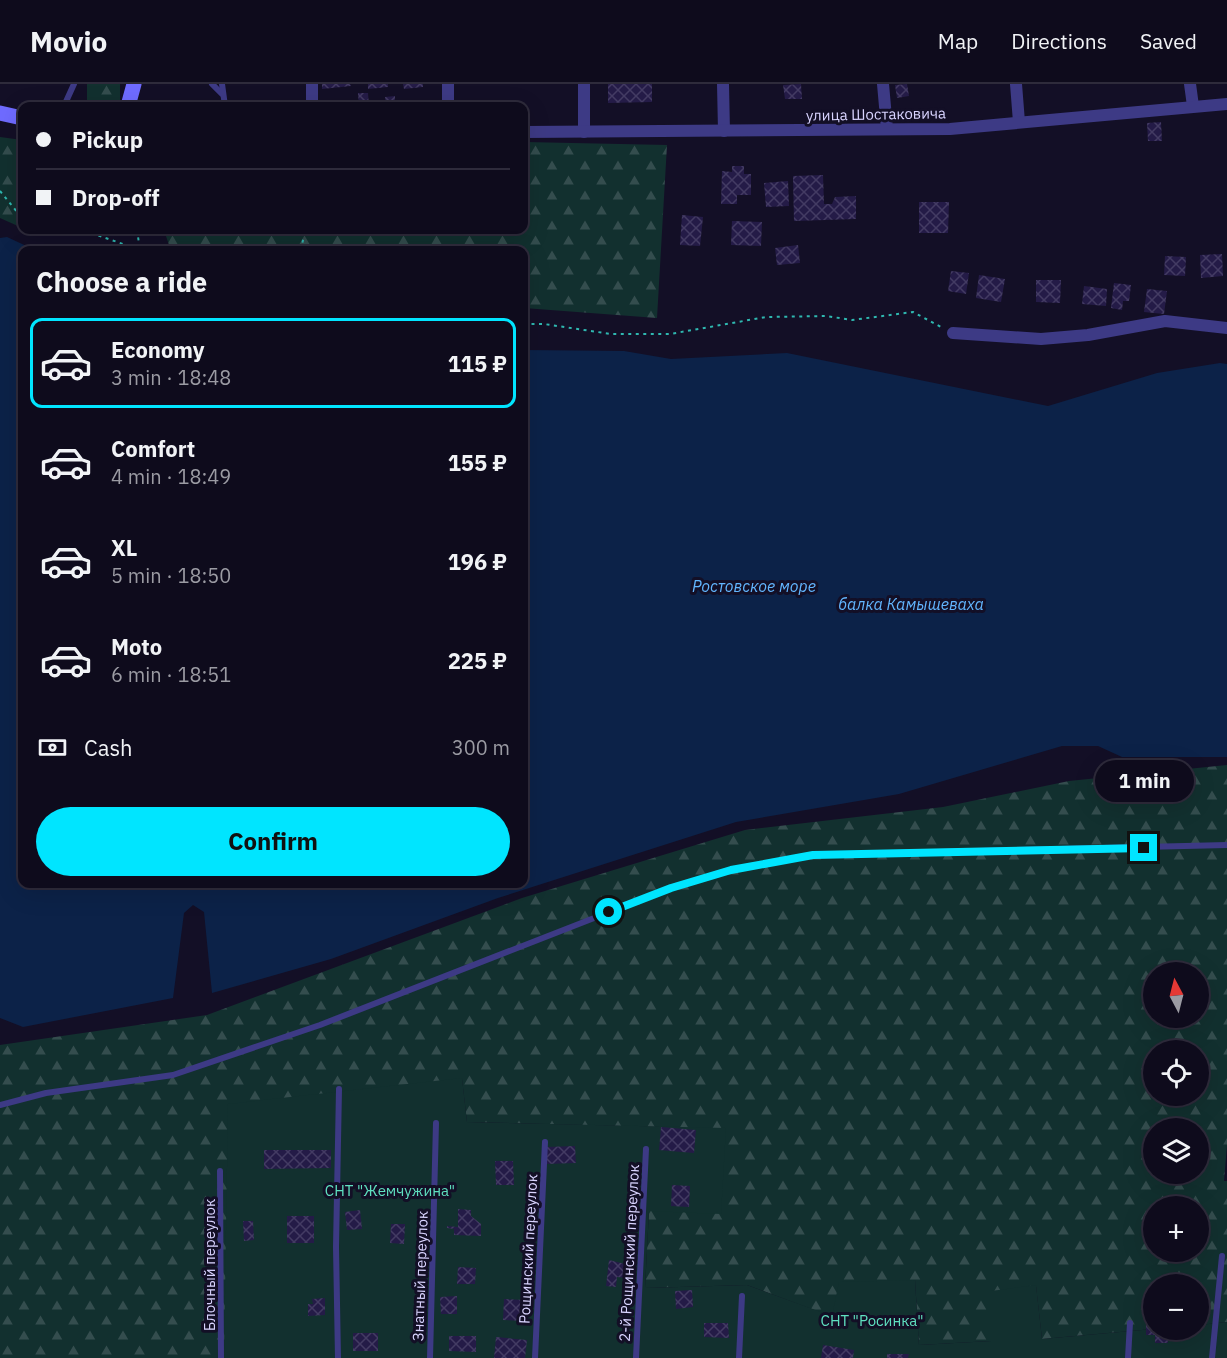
<!DOCTYPE html>
<meta charset="utf-8">
<style>
body{margin:0;font-family:"IBM Plex Sans",sans-serif;background:#1c1929;color:#f1f3f6;height:100vh;display:flex;flex-direction:column;font-size:22px;white-space:nowrap}
*{box-sizing:border-box;margin:0}
p{font-size:20px;color:#9b9ba3}
.icon{flex:none;width:33px;height:33px;fill:none;stroke:currentColor;stroke-width:2;stroke-linecap:round;stroke-linejoin:round}
.map{position:relative;flex:1;overflow:hidden}
.panel{position:absolute;left:18px;top:162px;width:510px;height:642px;display:flex;flex-direction:column;background:#0e0b1c;border-radius:12px;box-shadow:0 6px 24px #0002,0 0 0 2px #2e2b3b}
.panel>*{flex:none}
.banner{position:absolute;left:18px;top:18px;width:510px;height:132px;border-radius:12px;box-shadow:0 6px 24px #0002,0 0 0 2px #2e2b3b;display:grid;align-content:center;height:132px;padding:0 18px;background:#0e0b1c}
.needle{width:39px;rotate:353deg}
.buttons{position:absolute;left:1143px;top:878px;display:grid;gap:12px}
.buttons a{display:grid;place-items:center;width:66px;height:66px;border-radius:50%;background:#0e0b1c;box-shadow:0 6px 24px #0002,0 0 0 2px #2e2b3b;font-size:30px}
.end{position:absolute;width:27px;height:27px;margin:-14px;border:8px solid #00e5ff;background:#111;box-shadow:0 0 0 3px #111}
.from{border-radius:50%}
.bubble{position:absolute;height:42px;border-radius:21px;background:#0e0b1c;box-shadow:0 6px 24px #0002,0 0 0 2px #2e2b3b;font-size:20px;font-weight:800;line-height:42px;text-align:center}
.banner b{display:flex;align-items:center;gap:21px;height:57px;font-size:22px}
.banner b+b{border-top:2px solid #2e2b3b}
.banner i{width:15px;height:15px;background:#f1f3f6}
ul{padding:0;list-style:none}
li{display:flex;align-items:center;gap:18px;height:90px;margin:0 12px 9px;padding:0 6px;border:3px solid transparent;border-radius:12px}
li div{flex:1}
li b{display:block;font-size:22px}
li em{font-style:normal;font-weight:800}
li.active{border-color:#00e5ff}
li>.icon{width:54px;height:54px;stroke-width:1.5}
h2{padding:0 18px;font-size:27px;line-height:72px}
.pay{display:flex;align-items:center;gap:15px;height:66px;padding:0 18px;font-size:22px}
.pay p{margin-inline-start:auto}
.button{display:flex;gap:12px;margin-top:auto;padding:12px 18px}
.button a{flex:1;height:69px;border-radius:36px;background:#00e5ff;color:#111;font-size:24px;font-weight:800;line-height:69px;text-align:center}
header{display:flex;align-items:center;gap:36px;box-sizing:border-box;height:84px;padding:0 30px;background:#0e0b1c;border-bottom:2px solid #2e2b3b}
header strong{font-size:28px}
nav{display:flex;gap:33px;margin-inline-start:auto;font-size:21px}
.map>svg:first-child{display:block}
</style>
<header>
<strong>Movio</strong>
<nav><a>Map</a><a>Directions</a><a>Saved</a></nav>
</header>
<div class="map">
<svg width="1227" height="1274" viewBox="0 0 1227 1274">
<defs>
<pattern id="forest-firs" width="22" height="20" patternUnits="userSpaceOnUse" patternTransform="scale(1.5)"><rect width="22" height="20" fill="#12302f"/><path d="M5 1l3.5 6h-7zM16 11l3.5 6h-7z" fill="#344d4e"/></pattern>
<pattern id="building-cross-hatch" width="8" height="8" patternUnits="userSpaceOnUse" patternTransform="scale(1.5)"><rect width="8" height="8" fill="#241b47"/><path d="M0 0l8 8M0 8l8-8" fill="none" stroke="#433b63"/></pattern>
</defs>
<rect width="100%" height="100%" fill="#130f26"/>
<g fill="url(#forest-firs)" fill-rule="evenodd">
<path d="M87,0H120V17L115,22H87Z"/>
<path d="M0,53L22,56V98H19L18,142L0,134Z"/>
<path d="M524,58L667,61L657,234L524,224V166H314L169,161L164,146H524Z"/>
<path d="M1227,681V1061L1224,1097H1227V1238L1199,1241L1198,1200H1154L1153,1245L1042,1255L1036,1202L991,1257L919,1261L915,1196L833,1233L747,1201L645,1204L649,1127L661,1043L467,1038L462,995L224,1274H0V961L207,931L522,814L745,746L943,723L1069,697ZM1154,888H1198V933H1154ZM1154,966H1198V1011H1154ZM1154,1044H1198V1089H1154ZM1154,1122H1198V1167H1154Z"/>
</g>
<path fill="#12302f" d="M462,994L467,1038L726,1044L721,1130L649,1127L645,1204L747,1201L832,1232L839,1198L915,1196L919,1261L991,1257V1207L1036,1201L1042,1255L1153,1245H1198L1199,1241L1227,1238V1274H224L228,1020Z"/>
<path fill="#0c2248" d="M7,153L35,166H22V800H524V266L624,267L671,275L787,269L1048,322L1157,289L1220,279L1227,280V673H1122L1098,662H1062L899,710L736,738L498,814L331,875L212,909L204,828L193,821L184,829L173,914L23,943L0,934V154Z"/>
<g fill="url(#building-cross-hatch)">
<path d="M322,0H350L351,2L322,5Z"/>
<path d="M368,0H388V3L368,5Z"/>
<path d="M403,0H423V3L404,5Z"/>
<path d="M608,0H652V18L608,19Z"/>
<path d="M801,0L802,15H785L783,1Z"/>
<path d="M907,0L909,12L897,14L895,1Z"/>
<path d="M358,9H368L369,22H359Z"/>
<path d="M395,12V22H386L385,13Z"/>
<path d="M1161,38L1162,57H1148L1147,39Z"/>
<path d="M732,82H744V90H751V111H737V120H721L722,87L732,88Z"/>
<path d="M823,91L824,120H832L835,113L856,112V135L794,137L793,92Z"/>
<path d="M788,97L789,122L766,123L764,99Z"/>
<path d="M919,118H949L948,149H919Z"/>
<path d="M682,131L703,133L700,162L680,161Z"/>
<path d="M732,137L762,138L761,162L731,161Z"/>
<path d="M798,161L800,179L777,181L775,164Z"/>
<path d="M1222,170L1223,192L1201,194L1200,171Z"/>
<path d="M1165,172L1186,173L1185,192L1164,191Z"/>
<path d="M951,187L969,189L966,210L948,207Z"/>
<path d="M979,191L1005,195L1001,218L976,214Z"/>
<path d="M1036,196H1061L1060,219L1036,218Z"/>
<path d="M1114,199L1131,201L1129,217H1123L1122,226L1111,224Z"/>
<path d="M1084,202L1107,205L1106,222L1082,220Z"/>
<path d="M1147,205L1167,207L1164,230L1144,228Z"/>
<path d="M661,1043L696,1046L694,1069L659,1066Z"/>
<path d="M575,1062L576,1079L547,1080L546,1063Z"/>
<path d="M264,1066H331V1084L264,1085Z"/>
<path d="M495,1077H513L514,1101H496Z"/>
<path d="M672,1101L690,1102L689,1123L671,1122Z"/>
<path d="M458,1125L471,1126V1132L481,1140V1152L454,1151V1145L447,1144V1142L458,1143Z"/>
<path d="M360,1126L362,1145L347,1146L345,1128Z"/>
<rect x="287" y="1132" width="27" height="27"/>
<path d="M243,1137H253L254,1156L244,1157Z"/>
<path d="M391,1140H405L404,1160L390,1159Z"/>
<path d="M609,1176L629,1181L627,1194L617,1193L616,1203L606,1202Z"/>
<path d="M458,1183L476,1184L475,1200H457Z"/>
<path d="M692,1206L693,1223L676,1225L675,1207Z"/>
<path d="M457,1212V1230H441L440,1213Z"/>
<path d="M325,1214V1231L308,1232V1220H313L312,1215Z"/>
<path d="M504,1215L526,1216L525,1237L503,1236Z"/>
<path d="M1146,1234H1154V1245H1168V1259H1155V1251H1146Z"/>
<path d="M704,1239H728L729,1254L704,1253Z"/>
<rect x="353" y="1249" width="25" height="18"/>
<path d="M449,1252H476V1268L449,1267Z"/>
<path d="M496,1253L527,1256L525,1274H494Z"/>
<path d="M823,1261L854,1266L853,1274H821Z"/>
<path d="M887,1270H909L908,1274H887Z"/>
</g>
<g fill="none" stroke-linecap="round" stroke-linejoin="round">
<g stroke="#2fb8b0" stroke-width="2" stroke-dasharray="3 4.5" stroke-linecap="butt">
<path d="M0,107L22,134"/>
<path d="M69,146L100,152L140,166"/>
<path d="M137,146L140,166"/>
<path d="M301,166L305,146"/>
<path d="M524,240H544L611,250H670L766,233L826,232L852,236L913,228L943,244"/>
</g>
<g stroke="#3d3a85" stroke-width="6">
<path d="M212,0L222,10"/>
<path d="M222,0L225,22"/>
<path d="M64,22L74,0"/>
<path d="M0,1021L46,1009L173,991L320,941L671,804L731,786L813,771L1227,761"/>
<path d="M220,1087L221,1274"/>
<path d="M338,1274L336,1163L339,1005"/>
<path d="M430,1274L436,1039"/>
<path d="M535,1274L545,1058"/>
<path d="M636,1274L646,1065"/>
<path d="M739,1274L742,1212"/>
<path d="M1128,1274L1130,1239"/>
<path d="M1212,1274L1222,1172"/>
</g>
<g stroke="#3d3a85" stroke-width="12">
<path d="M312,0V22"/>
<path d="M448,0V22"/>
<path d="M584,0V48"/>
<path d="M723,0L724,47"/>
<path d="M883,0L887,45"/>
<path d="M1016,0L1019,38"/>
<path d="M1190,0L1193,22"/>
<path d="M524,48L950,45L1227,20"/>
<path d="M953,249L1041,255L1088,251L1165,237L1227,244"/>
</g>
<g stroke="#6f6bff" stroke-width="15">
<path d="M128,22L134,0"/>
<path d="M0,29L22,34"/>
</g>
</g>
<g fill="none" stroke-linecap="round" stroke-linejoin="round">
<path stroke="#00e5ff" stroke-width="8" d="M609,828L671,804L731,786L813,771L1144,764"/>
</g>
<g text-anchor="middle" dominant-baseline="central" stroke-width="6" stroke-linejoin="round" paint-order="stroke">
<g font-size="15" fill="#d9d4ff" stroke="#130f26">
<text transform="translate(876 30) rotate(-1)">улица Шостаковича</text>
<text transform="translate(528 1165) rotate(-87)">Рощинский переулок</text>
<text transform="translate(629 1169) rotate(-87)">2-й Рощинский переулок</text>
<text transform="translate(209 1181) rotate(-90)">Блочный переулок</text>
<text transform="translate(420 1192) rotate(-88)">Знатный переулок</text>
</g>
<g font-size="15" fill="#5fe0c0" stroke="#130f26">
<text x="390" y="1106">СНТ "Жемчужина"</text>
<text x="872" y="1236">СНТ "Росинка"</text>
</g>
<g font-size="16" font-style="italic" fill="#62b6ff" stroke="#130f26">
<text x="754" y="502">Ростовское море</text>
<text x="911" y="520">балка Камышеваха</text>
</g>
</g>
</svg>
<div class="buttons">
<a><svg class="needle" viewBox="-14 -14 28 28"><path d="M0-13l5 13h-10z" fill="#e53935"/><path d="M0 13l5-13h-10z" fill="#9b9ba3"/></svg></a>
<a><svg class="icon" aria-label="locate" viewBox="0 0 24 24"><circle cx="12" cy="12" r="6"/><path d="M12 2v4M12 18v4M2 12h4M18 12h4"/></svg></a>
<a><svg class="icon" aria-label="layers" viewBox="0 0 24 24"><path d="M12 4l9 5-9 5-9-5zM3 14l9 5 9-5"/></svg></a>
<a>+</a>
<a>−</a>
</div>
<i class="end from" style="left:609px;top:828px"></i>
<i class="end" style="left:1144px;top:764px"></i>
<div class="bubble" style="left:1095px;top:676px;width:99px">1 min</div>
<div class="banner">
<b><i class="from"></i>Pickup</b>
<b><i></i>Drop-off</b>
</div>
<section class="panel">
<h2>Choose a ride</h2>
<ul>
<li class="active"><svg class="icon" aria-label="car" viewBox="0 0 24 24"><path d="M5 17H2v-5l4-1 3-4h7l3 4 3 1v5h-3M9 17h6M6 11h13"/><circle cx="7" cy="17" r="2"/><circle cx="17" cy="17" r="2"/></svg><div><b>Economy</b><p>3 min · 18:48</p></div><em>115 ₽</em></li>
<li><svg class="icon" aria-label="car" viewBox="0 0 24 24"><path d="M5 17H2v-5l4-1 3-4h7l3 4 3 1v5h-3M9 17h6M6 11h13"/><circle cx="7" cy="17" r="2"/><circle cx="17" cy="17" r="2"/></svg><div><b>Comfort</b><p>4 min · 18:49</p></div><em>155 ₽</em></li>
<li><svg class="icon" aria-label="car" viewBox="0 0 24 24"><path d="M5 17H2v-5l4-1 3-4h7l3 4 3 1v5h-3M9 17h6M6 11h13"/><circle cx="7" cy="17" r="2"/><circle cx="17" cy="17" r="2"/></svg><div><b>XL</b><p>5 min · 18:50</p></div><em>196 ₽</em></li>
<li><svg class="icon" aria-label="car" viewBox="0 0 24 24"><path d="M5 17H2v-5l4-1 3-4h7l3 4 3 1v5h-3M9 17h6M6 11h13"/><circle cx="7" cy="17" r="2"/><circle cx="17" cy="17" r="2"/></svg><div><b>Moto</b><p>6 min · 18:51</p></div><em>225 ₽</em></li>
</ul>
<div class="pay"><svg class="icon" aria-label="cash" viewBox="0 0 24 24"><path d="M3 7h18v10H3z"/><circle cx="12" cy="12" r="2"/></svg>Cash<p>300 m</p></div>
<div class="button"><a>Confirm</a></div>
</section>
</div>
